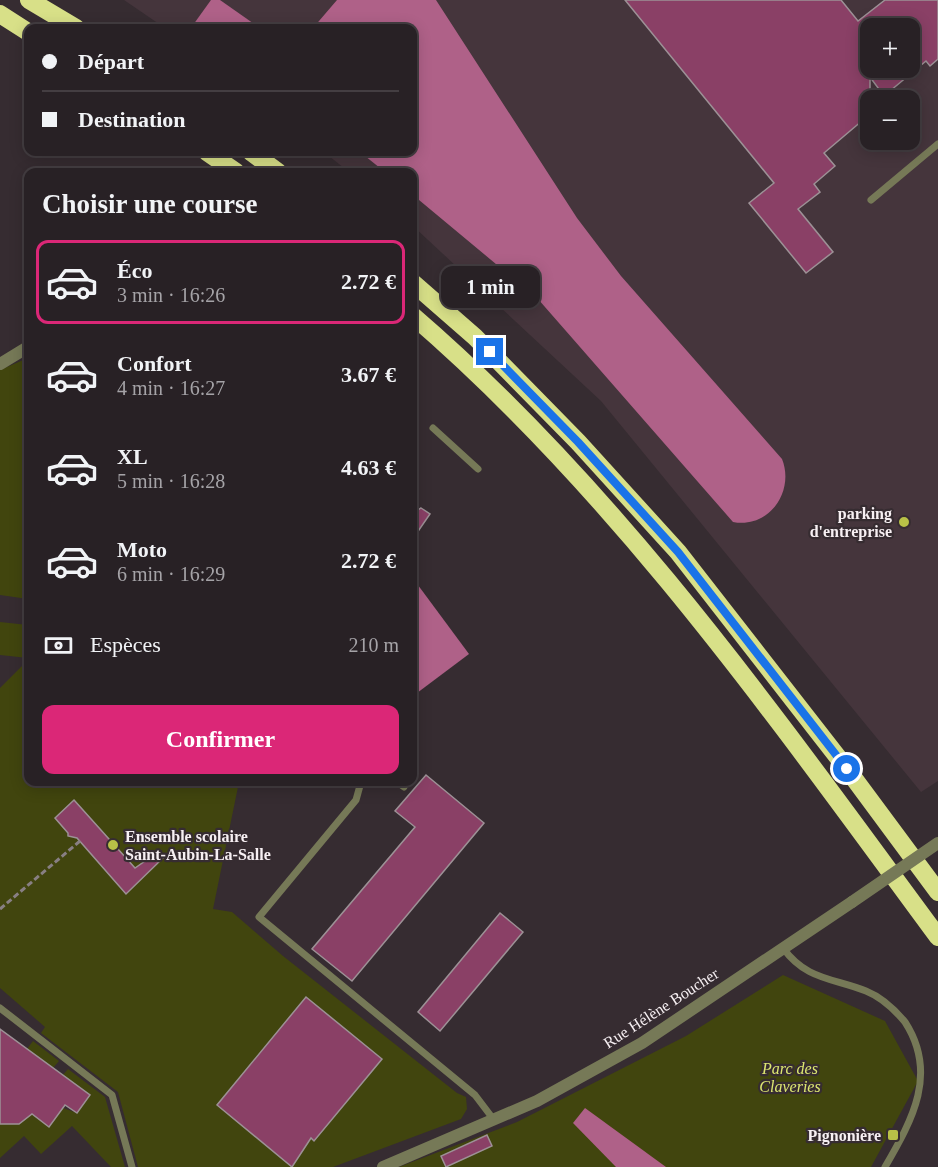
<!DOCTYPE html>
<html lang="fr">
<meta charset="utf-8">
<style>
body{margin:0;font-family:"Times New Roman",serif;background:#342e32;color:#f1f3f6;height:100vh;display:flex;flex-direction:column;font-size:22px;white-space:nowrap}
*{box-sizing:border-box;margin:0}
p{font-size:20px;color:#a5a3a7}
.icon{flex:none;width:33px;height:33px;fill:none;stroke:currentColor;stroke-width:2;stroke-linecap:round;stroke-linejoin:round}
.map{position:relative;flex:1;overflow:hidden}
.details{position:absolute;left:24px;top:168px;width:393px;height:618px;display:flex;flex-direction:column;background:#282125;border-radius:12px;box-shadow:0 3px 15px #0003,0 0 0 2px #443e42}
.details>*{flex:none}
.hud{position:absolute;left:24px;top:24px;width:393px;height:132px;border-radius:12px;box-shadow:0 3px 15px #0003,0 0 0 2px #443e42;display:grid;align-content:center;height:132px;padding:0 18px;background:#282125}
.buttons{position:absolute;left:860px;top:18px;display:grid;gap:12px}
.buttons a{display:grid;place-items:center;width:60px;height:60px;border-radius:12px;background:#282125;box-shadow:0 3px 15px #0003,0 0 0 2px #443e42;font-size:30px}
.end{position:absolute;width:27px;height:27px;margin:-14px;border:8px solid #1a73e8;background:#fff;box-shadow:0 0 0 3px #fff}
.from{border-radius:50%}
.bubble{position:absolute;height:42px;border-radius:12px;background:#282125;box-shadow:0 3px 15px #0003,0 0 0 2px #443e42;font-size:20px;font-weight:800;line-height:42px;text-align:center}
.hud b{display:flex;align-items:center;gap:21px;height:57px;font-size:22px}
.hud b+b{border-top:2px solid #443e42}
.hud i{width:15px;height:15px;background:#f1f3f6}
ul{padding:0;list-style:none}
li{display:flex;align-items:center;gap:18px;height:84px;margin:0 12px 9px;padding:0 6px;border:3px solid transparent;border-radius:12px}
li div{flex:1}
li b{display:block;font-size:22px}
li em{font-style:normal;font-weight:800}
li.on{border-color:#db2777}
li>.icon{width:54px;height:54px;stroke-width:1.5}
h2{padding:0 18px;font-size:27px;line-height:72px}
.pay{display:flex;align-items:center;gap:15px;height:66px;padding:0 18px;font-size:22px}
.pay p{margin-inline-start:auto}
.button{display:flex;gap:12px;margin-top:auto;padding:12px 18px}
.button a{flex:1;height:69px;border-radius:12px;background:#db2777;color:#fff;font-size:24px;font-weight:800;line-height:69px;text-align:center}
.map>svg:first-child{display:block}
</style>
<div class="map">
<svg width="938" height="1167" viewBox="0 0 938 1167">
<rect width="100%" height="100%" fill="#362c31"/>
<path fill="#45353c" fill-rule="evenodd" d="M124,0H938V781L921,792L601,401L413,226L412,172H349L324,152H412V28H165ZM870,28H909V68H870ZM870,100H909V140H870Z"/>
<g fill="#41450e">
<path d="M28,358V599L0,595V370Z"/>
<path d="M0,622L28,625V658L0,655Z"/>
<path d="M28,660V782H239L213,909L232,912L283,956L457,1093L466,1097L467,1109L461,1119L333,1167H138L118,1092L41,1033L45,1027L0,988V688Z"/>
<path d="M783,975L885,1021L918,1081L871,1167H399L517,1122L686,1036Z"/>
<path d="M33,1041L59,1061L53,1068L27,1049Z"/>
<path d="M68,1069L105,1097L125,1167H111L72,1126L41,1154L24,1136L0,1158V1123L19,1124L31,1113L49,1127L63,1108L77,1113L90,1095L63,1075Z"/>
</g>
<g fill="#af6188">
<path d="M211,0H220L260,28H199L193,25Z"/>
<path d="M337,0H436L577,218L621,276L782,459C795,491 769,529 733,522L538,299L413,195L412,172H385L360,152H412V28H313Z"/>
<path d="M412,577L469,654L413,696H412Z"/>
<path d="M585,1108L666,1167H616L573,1123Z"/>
</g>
<g fill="#8a4066" stroke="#9d9196" stroke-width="1.5" fill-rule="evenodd">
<path d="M625,0H841L858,21L885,0H938V59L930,66L926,61L884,96L870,77V128L863,120L824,153L835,166L814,184L820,192L798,209L833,252L806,273L749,203L774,183ZM870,28H909V68H870Z"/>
<path d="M421,508L430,514L412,540V514Z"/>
<path d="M426,775L484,823L352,981L312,949L415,827L395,811Z"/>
<path d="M74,800L135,868L158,852L163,858L126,894L77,838L68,836V833L55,818Z"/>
<path d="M500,913L523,932L440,1031L418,1012Z"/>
<path d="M306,997L382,1059L314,1141L311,1138L292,1167L217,1105Z"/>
<path d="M0,1029L90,1095L77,1113L65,1105L49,1127L32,1114L19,1124H0Z"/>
<path d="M487,1135L492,1146L446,1167L441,1156Z"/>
</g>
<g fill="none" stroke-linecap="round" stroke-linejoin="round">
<path stroke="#887f83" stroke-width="3" stroke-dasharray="6 3" stroke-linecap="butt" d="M0,909L80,841"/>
<g stroke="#767957" stroke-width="7">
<path d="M871,200L938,144"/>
<path d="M433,428L478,469"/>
<path d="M361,782L356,800L259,917L475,1095L494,1120"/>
<path d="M397,782L404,787"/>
<path d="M783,948C806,980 833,978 866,991C881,997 895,1010 905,1022C938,1073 913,1119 885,1167"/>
<path d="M0,1008L112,1095L132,1167"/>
</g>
<g stroke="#767957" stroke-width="12">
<path d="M0,364L28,347"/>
<path d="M383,1167L537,1101L642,1043L852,902"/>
</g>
<g stroke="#d8e088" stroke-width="18">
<path d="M29,0L76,28"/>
<path d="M0,14L28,32"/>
<path d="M207,152L236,172"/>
<path d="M251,152L278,172"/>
<path d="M412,282L475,337L578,442L678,552L847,769L938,892"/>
<path d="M412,315C619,493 777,719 938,937"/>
</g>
<path stroke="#767957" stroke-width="12" d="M852,902L938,843"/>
</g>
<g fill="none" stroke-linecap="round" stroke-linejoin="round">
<path stroke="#1a73e8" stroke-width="8" d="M490,352L578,442L678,552L847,769"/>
</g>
<g fill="#b8c147" stroke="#362c31" stroke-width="2">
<circle cx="904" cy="522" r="6"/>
<circle cx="113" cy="845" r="6"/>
<rect x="887" y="1129" width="12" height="12" rx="3"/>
</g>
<g text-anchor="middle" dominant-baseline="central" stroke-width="4.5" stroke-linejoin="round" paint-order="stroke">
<g font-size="16" font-weight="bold" fill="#f7f0f3" stroke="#362c31" text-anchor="end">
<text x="892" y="513">parking<tspan x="892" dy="18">d'entreprise</tspan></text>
<text x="125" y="836" text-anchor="start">Ensemble scolaire<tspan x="125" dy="18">Saint-Aubin-La-Salle</tspan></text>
<text x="881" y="1135">Pignonière</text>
</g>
<g font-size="16" fill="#f7f0f3" stroke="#362c31">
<text transform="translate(661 1008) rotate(-33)">Rue Hélène Boucher</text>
</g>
<g font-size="16" font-style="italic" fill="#dce671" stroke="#362c31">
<text x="790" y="1068">Parc des<tspan x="790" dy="18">Claveries</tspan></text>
</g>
</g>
</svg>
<div class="buttons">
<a>+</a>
<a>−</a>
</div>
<i class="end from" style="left:847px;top:769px"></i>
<i class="end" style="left:490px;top:352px"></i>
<div class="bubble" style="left:441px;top:266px;width:99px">1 min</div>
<div class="hud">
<b><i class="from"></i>Départ</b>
<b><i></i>Destination</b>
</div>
<section class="details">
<h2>Choisir une course</h2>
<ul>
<li class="on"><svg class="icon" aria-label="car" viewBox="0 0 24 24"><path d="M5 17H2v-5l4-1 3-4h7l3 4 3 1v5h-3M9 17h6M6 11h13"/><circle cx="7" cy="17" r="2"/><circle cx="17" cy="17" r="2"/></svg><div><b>Éco</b><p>3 min · 16:26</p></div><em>2.72 €</em></li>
<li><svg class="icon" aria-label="car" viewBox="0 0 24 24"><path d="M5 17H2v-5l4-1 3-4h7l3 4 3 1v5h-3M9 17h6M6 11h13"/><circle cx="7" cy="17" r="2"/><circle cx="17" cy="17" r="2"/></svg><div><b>Confort</b><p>4 min · 16:27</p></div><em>3.67 €</em></li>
<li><svg class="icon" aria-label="car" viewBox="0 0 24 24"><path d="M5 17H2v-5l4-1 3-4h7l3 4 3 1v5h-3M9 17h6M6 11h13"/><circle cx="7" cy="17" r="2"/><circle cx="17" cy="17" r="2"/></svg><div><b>XL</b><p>5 min · 16:28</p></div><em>4.63 €</em></li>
<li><svg class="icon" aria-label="car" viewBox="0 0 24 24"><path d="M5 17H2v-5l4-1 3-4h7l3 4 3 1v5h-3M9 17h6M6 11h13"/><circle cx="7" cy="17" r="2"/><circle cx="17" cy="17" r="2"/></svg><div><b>Moto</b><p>6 min · 16:29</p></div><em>2.72 €</em></li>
</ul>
<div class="pay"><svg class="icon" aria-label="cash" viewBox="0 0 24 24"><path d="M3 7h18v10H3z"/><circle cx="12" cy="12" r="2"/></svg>Espèces<p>210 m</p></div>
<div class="button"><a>Confirmer</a></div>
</section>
</div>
